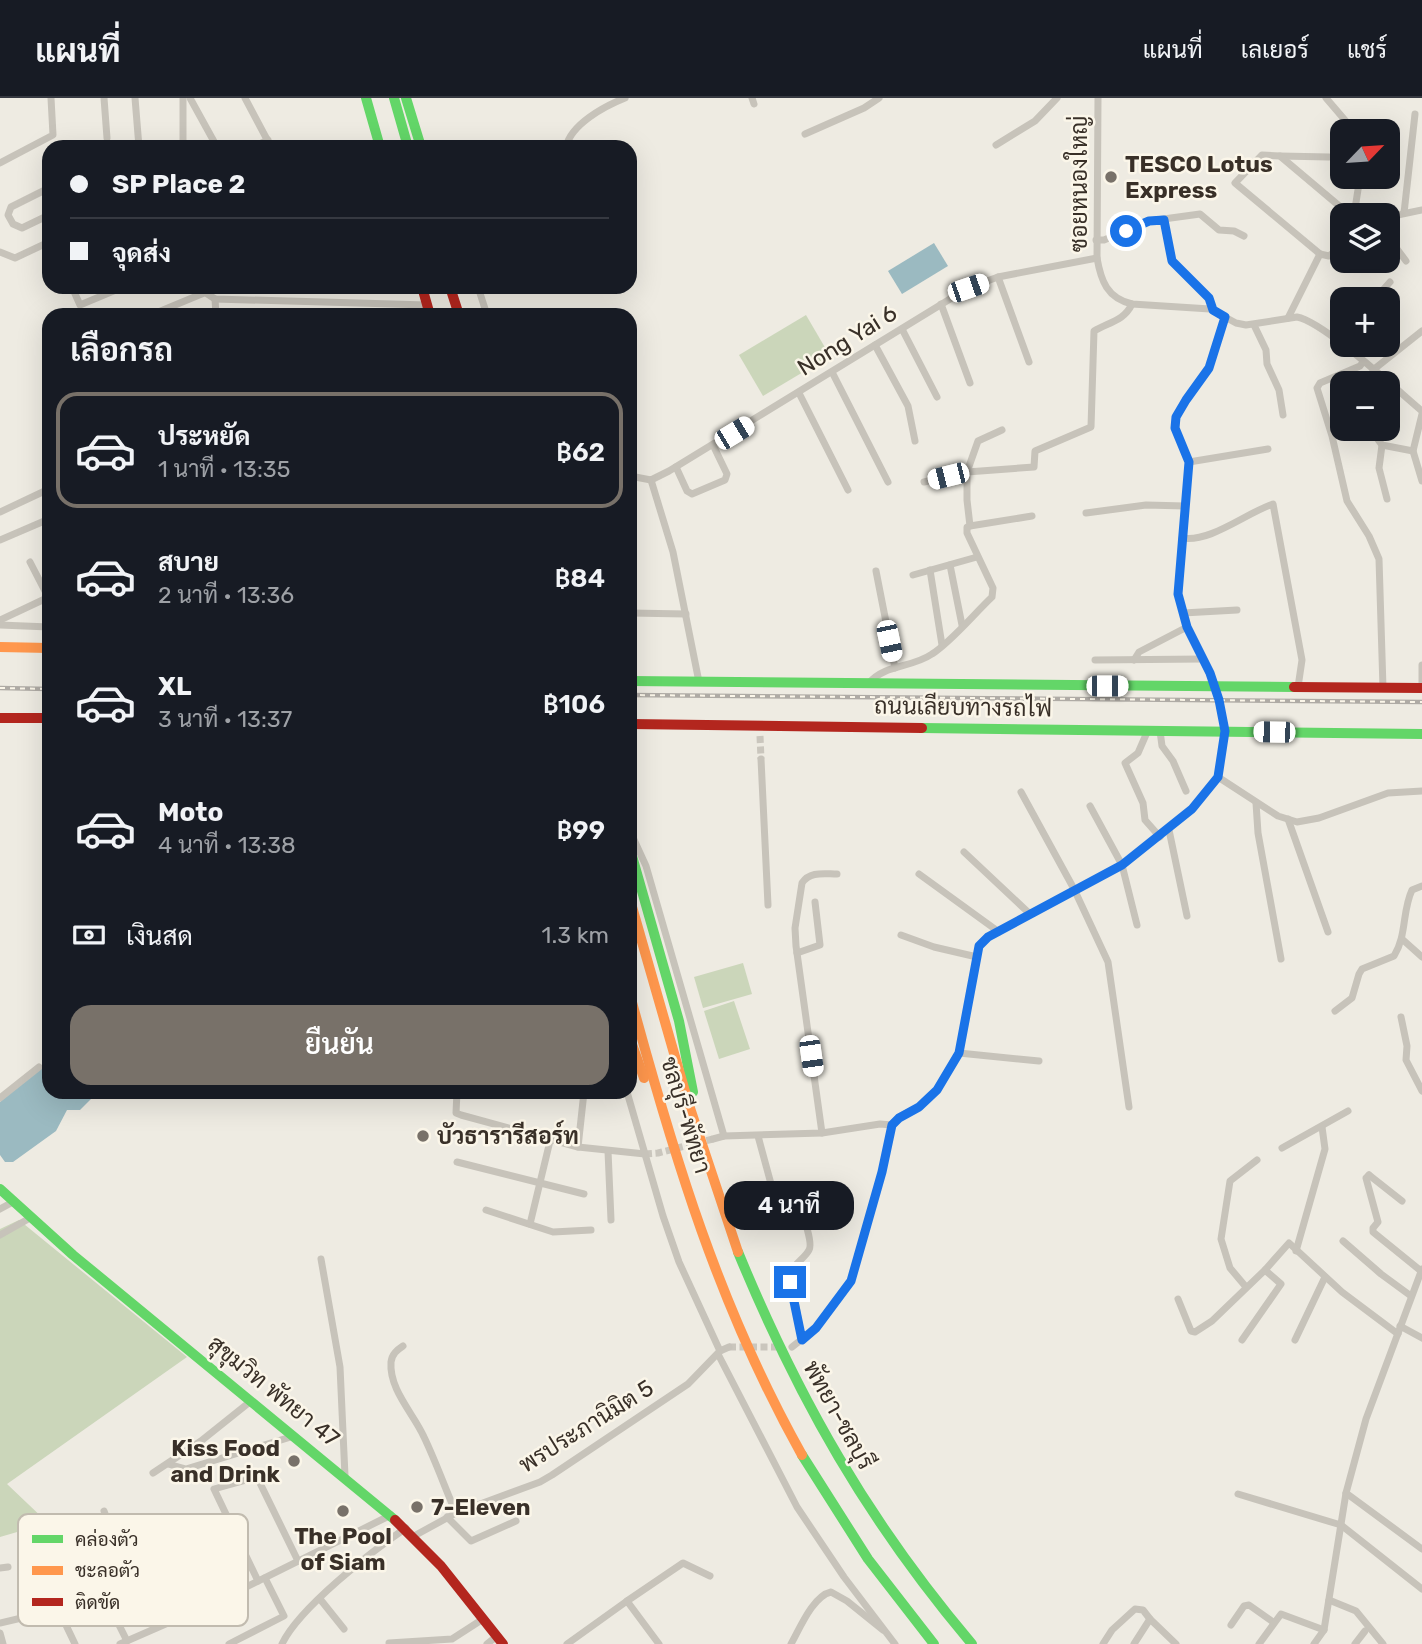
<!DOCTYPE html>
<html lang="th">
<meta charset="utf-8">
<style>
body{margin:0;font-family:Rubik,Sarabun,sans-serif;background:#242831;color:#f1f3f6;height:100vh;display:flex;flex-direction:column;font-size:26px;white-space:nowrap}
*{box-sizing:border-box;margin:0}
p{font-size:23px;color:#9ea1a6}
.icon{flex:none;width:38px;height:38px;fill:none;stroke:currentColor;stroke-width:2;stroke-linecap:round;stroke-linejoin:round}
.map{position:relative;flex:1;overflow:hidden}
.sheet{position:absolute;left:42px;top:210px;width:595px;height:791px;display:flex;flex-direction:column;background:#171b24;border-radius:21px;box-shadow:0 7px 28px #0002}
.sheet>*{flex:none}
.banner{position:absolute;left:42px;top:42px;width:595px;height:154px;border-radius:21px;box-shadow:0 7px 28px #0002;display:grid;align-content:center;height:154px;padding:0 28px;background:#171b24}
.needle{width:46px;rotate:65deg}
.fabs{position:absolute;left:1330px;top:21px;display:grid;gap:14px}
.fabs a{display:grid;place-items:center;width:70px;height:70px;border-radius:14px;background:#171b24;box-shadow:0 7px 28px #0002;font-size:35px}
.end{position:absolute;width:32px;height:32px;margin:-16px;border:9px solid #1a73e8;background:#fff;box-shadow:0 0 0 4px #fff}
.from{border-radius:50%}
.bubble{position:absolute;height:49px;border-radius:21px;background:#171b24;box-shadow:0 7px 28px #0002;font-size:23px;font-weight:600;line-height:49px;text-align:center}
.car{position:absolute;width:21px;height:42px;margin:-21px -10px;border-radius:9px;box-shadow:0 0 5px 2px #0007;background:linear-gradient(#fff 24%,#345 0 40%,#fff 0 76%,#345 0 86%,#fff 0)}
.banner b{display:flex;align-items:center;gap:24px;height:66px;font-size:26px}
.banner b+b{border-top:2px solid #363941}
.banner i{width:18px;height:18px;background:#f1f3f6}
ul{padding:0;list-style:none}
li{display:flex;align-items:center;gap:21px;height:116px;margin:0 14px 10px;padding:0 14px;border:4px solid transparent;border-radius:21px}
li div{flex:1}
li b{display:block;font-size:26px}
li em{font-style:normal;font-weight:600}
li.current{border-color:#787169}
li>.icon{width:63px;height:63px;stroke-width:1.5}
h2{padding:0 28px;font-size:32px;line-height:84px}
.pay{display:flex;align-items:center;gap:18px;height:77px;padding:0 28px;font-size:26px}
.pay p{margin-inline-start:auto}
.primary-button{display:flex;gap:14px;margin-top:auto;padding:14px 28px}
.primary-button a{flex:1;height:80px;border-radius:21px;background:#787169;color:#fff;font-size:28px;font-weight:600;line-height:80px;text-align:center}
header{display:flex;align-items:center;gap:42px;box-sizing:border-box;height:98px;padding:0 35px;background:#171b24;border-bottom:2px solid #363941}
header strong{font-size:33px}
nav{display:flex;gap:38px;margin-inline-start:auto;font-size:24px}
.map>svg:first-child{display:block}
</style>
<header>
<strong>แผนที่</strong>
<nav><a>แผนที่</a><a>เลเยอร์</a><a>แชร์</a></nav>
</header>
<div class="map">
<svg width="1422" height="1546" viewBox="0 0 1422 1546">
<rect width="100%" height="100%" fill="#eeebe2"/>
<g fill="#cbd6ba">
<path d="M806,217L830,258L763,298L739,257Z"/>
<path d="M743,865L752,896L703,910L694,879Z"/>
<path d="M734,903L750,951L719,961L704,913Z"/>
<path d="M19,1122L187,1259L7,1386L48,1425L0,1439V1131Z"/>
</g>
<g fill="#9bbac1">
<path d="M934,145L948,168L902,196L888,173Z"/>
<path d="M49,965V994H94L96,996L80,1012H67L56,1033L13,1064H5L0,1057V1004L23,983Z"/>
</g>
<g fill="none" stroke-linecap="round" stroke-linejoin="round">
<g stroke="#cac6bd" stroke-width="7" stroke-dasharray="7 3.5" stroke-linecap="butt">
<path d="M760,638L761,661"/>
<path d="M645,1056L658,1055L713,1041"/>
<path d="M729,1249H781"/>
</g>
<g stroke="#c7c3ba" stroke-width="7">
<path d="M104,0L107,40"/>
<path d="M135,0L139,49"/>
<path d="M190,0L217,49"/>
<path d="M245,0L271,49"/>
<path d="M752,0L754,6"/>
<path d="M1098,0L1097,160C1101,183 1107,200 1132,206L1210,211L1236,225L1246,227L1297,219C1324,224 1397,292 1422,313"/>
<path d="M1326,0L1350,28"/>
<path d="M805,36L864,10L879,0"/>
<path d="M996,47L1035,23L1057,0"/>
<path d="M183,49V0"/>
<path d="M253,49L268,42"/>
<path d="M566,49C571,26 605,8 625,0"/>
<path d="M1280,58L1329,59"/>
<path d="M0,65L53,37L51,0"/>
<path d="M49,90L11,109L8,117L13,126L22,130L49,117"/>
<path d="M1404,115L1415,16"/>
<path d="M1354,117L1360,79"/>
<path d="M1388,119L1422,112"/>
<path d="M1164,122L1172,163L1209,200L1213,212"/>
<path d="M1388,139L1406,163"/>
<path d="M1096,142H1104L1149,123L1200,116L1219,132L1234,133L1244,138"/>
<path d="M0,154L15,160L49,144"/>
<path d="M1320,156L1235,85L1262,57L1280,58L1350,117"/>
<path d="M998,179L1029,264"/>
<path d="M72,189L80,207L123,189"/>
<path d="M197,189L215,201L427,207"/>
<path d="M478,189L487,217"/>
<path d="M215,201L216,217"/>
<path d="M1375,201L1390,184"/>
<path d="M941,206L970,285"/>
<path d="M151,217L204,195"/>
<path d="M1288,220L1320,156L1329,158L1342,148"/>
<path d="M1254,227L1266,252L1267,266L1279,292L1283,317"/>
<path d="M902,231L937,299"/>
<path d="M875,247L908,308L915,343"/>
<path d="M1363,264L1360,268L1320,285L1317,290L1332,338L1347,403L1369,438L1379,461L1383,590"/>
<path d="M1373,272L1422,233"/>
<path d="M832,274L888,384"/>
<path d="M799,295L848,392"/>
<path d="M1422,316L1413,353L1422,383"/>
<path d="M1370,331L1382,347L1413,353"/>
<path d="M1382,347L1379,370L1387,401"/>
<path d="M1189,364L1268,351"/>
<path d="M676,369L687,393L692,396L725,382L727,376L713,347"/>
<path d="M967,374L978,343L1002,332"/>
<path d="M630,378L651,382L669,373L968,190L998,179L1097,160"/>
<path d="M651,382L673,454L699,584"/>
<path d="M924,384L953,377L960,382H966"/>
<path d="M0,414L49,391"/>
<path d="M1086,415L1146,407L1185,408"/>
<path d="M970,428L1032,418"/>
<path d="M1182,440C1210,445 1246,415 1273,406L1302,562L1298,589"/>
<path d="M0,442L49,421"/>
<path d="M30,464L48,499"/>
<path d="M950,467L962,527"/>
<path d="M930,472L942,547"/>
<path d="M876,473L895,570"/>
<path d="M913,477L977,459"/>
<path d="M630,515L686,516"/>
<path d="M1183,515L1237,512"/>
<path d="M0,522L49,499"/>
<path d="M0,527L49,529"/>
<path d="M1095,562L1203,561"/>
<path d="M1134,562L1139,554L1187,529"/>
<path d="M869,585C885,566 912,570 932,556C951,544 974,516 992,499L993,490L967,435V429L970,428L967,402V374L1034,369L1035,353L1091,329L1094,233C1109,224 1124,223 1132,206"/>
<path d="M1422,590V567"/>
<path d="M1148,632L1138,655L1125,665L1143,705L1145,722L1160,739"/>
<path d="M1160,633L1162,648L1173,663L1186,693"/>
<path d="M761,661L768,807"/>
<path d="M1218,679L1278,718L1297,724L1319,720L1388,695L1422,693"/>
<path d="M1021,694L1074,791L1108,864L1129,1009"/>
<path d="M1256,705L1258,735L1281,861"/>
<path d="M1090,708L1122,767L1137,827"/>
<path d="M1288,721L1328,834"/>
<path d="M1169,732L1187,818"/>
<path d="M630,733L646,768L724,1038"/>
<path d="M964,754L1030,816"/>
<path d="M919,776L999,834"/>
<path d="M901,837L934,849L977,859"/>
<path d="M1402,841L1422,859"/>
<path d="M797,855L820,847L815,804"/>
<path d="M1335,913L1352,900L1359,876L1362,871L1394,858C1407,837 1402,813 1412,792L1422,788"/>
<path d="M1401,919L1407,948L1406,962L1422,993"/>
<path d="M959,955L1039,963"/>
<path d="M457,994L456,1015L461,1017L578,1049L645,1056"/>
<path d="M627,994L663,1118L679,1164L720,1253"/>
<path d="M0,1000L39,969"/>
<path d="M822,1035L796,848L795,830L802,785C810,773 824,776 837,776"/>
<path d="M758,1038L777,1108L800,1111C804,1119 813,1146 809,1152C805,1160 796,1164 790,1175L802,1242"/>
<path d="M713,1041L724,1038L822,1035L880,1026L892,1027"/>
<path d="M578,1049L584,994"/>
<path d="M1282,1050L1348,1013"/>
<path d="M608,1053L611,1122"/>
<path d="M457,1064L584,1096"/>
<path d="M1369,1077L1366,1080L1378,1124L1373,1130V1134L1421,1173"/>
<path d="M1369,1077L1402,1103"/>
<path d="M0,1111L13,1104"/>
<path d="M486,1112L553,1134L591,1132"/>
<path d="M530,1126L550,1043"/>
<path d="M0,1137L30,1120"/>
<path d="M1343,1143L1381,1176L1411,1198"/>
<path d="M1296,1153L1325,1051L1322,1029"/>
<path d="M321,1161L340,1269L345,1378"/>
<path d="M1246,1189L1230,1170L1221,1141L1230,1083L1257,1062"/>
<path d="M1178,1201L1191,1233L1195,1234L1212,1223L1265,1172L1289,1145L1342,1194L1398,1236"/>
<path d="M1400,1228L1422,1240"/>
<path d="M1242,1242L1281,1186L1265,1172"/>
<path d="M1295,1242L1325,1179"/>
<path d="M403,1248C397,1252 392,1256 391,1264C389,1292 414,1316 424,1339C436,1364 445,1390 456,1415"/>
<path d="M792,1249L816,1230L851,1183L882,1074L892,1027L899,1019L919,1009L937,992L959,955L979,848L988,839L1122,767L1192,711L1218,679L1225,633L1219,602L1216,589L1187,529L1178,496L1189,364L1175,330L1176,319L1186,302L1209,270L1225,219"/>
<path d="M718,1256L797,1409L844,1479L895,1546"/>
<path d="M168,1366L186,1371L294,1338"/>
<path d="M153,1375L201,1343L251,1303"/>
<path d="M1346,1395L1422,1451"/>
<path d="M1238,1396L1341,1427L1422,1491"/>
<path d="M104,1413L117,1448L152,1439L151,1428L175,1421L216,1504"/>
<path d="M447,1419L471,1443L516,1423"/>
<path d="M36,1435L50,1475"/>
<path d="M414,1438L456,1415L540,1384L552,1377L688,1286L720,1253L729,1249"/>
<path d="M134,1444L171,1525"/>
<path d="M0,1470L8,1469"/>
<path d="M258,1483L214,1391L250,1381H258L298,1463"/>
<path d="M320,1501L344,1531"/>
<path d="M1329,1502L1356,1513L1383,1546"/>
<path d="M627,1503L683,1465L710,1478"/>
<path d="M0,1525L30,1518"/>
<path d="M1231,1527L1244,1508L1249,1507L1273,1524"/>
<path d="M0,1535L3,1546"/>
<path d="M389,1545L452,1541L483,1521"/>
<path d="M75,1546L43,1479L87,1463L127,1543"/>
<path d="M120,1546L216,1504L391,1417"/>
<path d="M229,1546L284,1518L265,1480"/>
<path d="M282,1546C299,1510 372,1453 406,1430"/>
<path d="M487,1546L497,1538"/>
<path d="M567,1546L627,1503L659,1546"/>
<path d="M791,1546C800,1530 813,1498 831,1494L847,1503L883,1532"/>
<path d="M1103,1546L1112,1532L1135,1511L1143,1512L1150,1521"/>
<path d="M1134,1546L1150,1521L1176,1546"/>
<path d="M1259,1546L1281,1516L1324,1532"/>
<path d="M1314,1546L1324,1532L1346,1395L1366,1321L1422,1171"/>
<path d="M1355,1546L1365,1533"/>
</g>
<g stroke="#63d668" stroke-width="10">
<path d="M366,0L380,49"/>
<path d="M394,0L408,49"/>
<path d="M406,0L421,49"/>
<path d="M630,583L1294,589"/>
<path d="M922,630L1422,636"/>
<path d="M630,751L679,923L693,994"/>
<path d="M0,1091L73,1157L395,1422"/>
<path d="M738,1154C799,1302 868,1423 972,1546"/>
<path d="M802,1357L868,1461L934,1546"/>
</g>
<g stroke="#ff974d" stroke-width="10">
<path d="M0,549L49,550"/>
<path d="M630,802L688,1004L738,1154"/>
<path d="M630,897C674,1059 719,1209 802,1357"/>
<path d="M630,941L644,980"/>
</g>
<g stroke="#b3261e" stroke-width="10">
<path d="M422,189L430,217"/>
<path d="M450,189L459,217"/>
<path d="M1294,589L1422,590"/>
<path d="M0,620H49"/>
<path d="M630,626L922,630"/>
<path d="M395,1422L441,1468L503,1546"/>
</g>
<defs>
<g id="rail">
<path d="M0,590L49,591"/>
<path d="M630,597L1422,604"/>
</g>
</defs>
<use href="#rail" stroke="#afaba5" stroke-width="4.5"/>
<use href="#rail" stroke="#fbf6e9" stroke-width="2" stroke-dasharray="5" stroke-linecap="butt"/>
</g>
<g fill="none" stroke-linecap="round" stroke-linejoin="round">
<path stroke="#1a73e8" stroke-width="9" d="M790,1184L802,1242L816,1230L851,1183L882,1074L892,1027L899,1020L919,1009L937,992L959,955L979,848L988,839L1122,767L1192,711L1218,679L1225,633L1219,602L1210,575L1187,529L1178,496L1189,364L1175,330L1176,319L1186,302L1209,270L1225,219L1213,212L1209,200L1172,163L1164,122L1149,123L1126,133"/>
</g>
<g fill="#787169" stroke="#fbf6e9" stroke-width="2.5">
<circle cx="1111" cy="79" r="7"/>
<circle cx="423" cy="1038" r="7"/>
<circle cx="294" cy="1363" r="7"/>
<circle cx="417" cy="1409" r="7"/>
<circle cx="343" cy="1413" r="7"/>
</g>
<g text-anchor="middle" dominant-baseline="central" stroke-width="5" stroke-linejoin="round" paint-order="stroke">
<g font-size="23" font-weight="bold" fill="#393028" stroke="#fbf6e9" text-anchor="start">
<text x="1125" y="66">TESCO Lotus<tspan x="1125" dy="26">Express</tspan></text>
<text x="437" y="1038">บัวธารารีสอร์ท</text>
<text x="280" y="1350" text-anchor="end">Kiss Food<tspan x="280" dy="26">and Drink</tspan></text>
<text x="431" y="1409">7-Eleven</text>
<text x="343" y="1438" text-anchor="middle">The Pool<tspan x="343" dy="26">of Siam</tspan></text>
</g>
<g font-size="23" fill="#393028" stroke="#fbf6e9">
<text transform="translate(1079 86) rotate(-90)">ซอยหนองใหญ่</text>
<text transform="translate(847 242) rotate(-32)">Nong Yai 6</text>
<text transform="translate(963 609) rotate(1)">ถนนเลียบทางรถไฟ</text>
<text transform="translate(686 1017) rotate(73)">ชลบุรี-พัทยา</text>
<text transform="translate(274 1293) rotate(39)">สุขุมวิท พัทยา 47</text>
<text transform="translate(839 1317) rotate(61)">พัทยา-ชลบุรี</text>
<text transform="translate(586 1328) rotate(-32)">พรประภานิมิต 5</text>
</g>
</g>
<rect x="18" y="1416" width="230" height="112" rx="10" fill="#fbf6e9" stroke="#c1bbaf" stroke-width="2"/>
<rect x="32" y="1437" width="31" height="8" fill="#63d668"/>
<rect x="32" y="1468" width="31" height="9" fill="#ff974d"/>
<rect x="32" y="1500" width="31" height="8" fill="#b3261e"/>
<g font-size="19" fill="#393028">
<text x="75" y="1448">คล่องตัว</text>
<text x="75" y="1479">ชะลอตัว</text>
<text x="75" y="1511">ติดขัด</text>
</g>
</svg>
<div class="fabs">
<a><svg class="needle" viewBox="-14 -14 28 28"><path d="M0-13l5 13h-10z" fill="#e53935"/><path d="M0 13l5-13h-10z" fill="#9ea1a6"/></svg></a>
<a><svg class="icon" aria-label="layers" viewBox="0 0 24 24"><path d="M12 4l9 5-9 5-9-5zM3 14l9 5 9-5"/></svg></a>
<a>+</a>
<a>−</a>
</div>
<i class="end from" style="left:1126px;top:133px"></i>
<i class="end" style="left:790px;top:1184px"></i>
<div class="bubble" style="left:724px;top:1083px;width:130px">4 นาที</div>
<i class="car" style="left:968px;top:190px;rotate:71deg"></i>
<i class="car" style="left:734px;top:335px;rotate:59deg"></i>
<i class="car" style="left:948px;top:378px;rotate:256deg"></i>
<i class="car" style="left:889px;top:543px;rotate:168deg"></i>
<i class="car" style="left:1107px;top:588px;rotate:90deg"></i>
<i class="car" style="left:1274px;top:634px;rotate:271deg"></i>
<i class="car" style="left:811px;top:958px;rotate:172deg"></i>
<div class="banner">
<b><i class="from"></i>SP Place 2</b>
<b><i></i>จุดส่ง</b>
</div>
<section class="sheet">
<h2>เลือกรถ</h2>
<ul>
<li class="current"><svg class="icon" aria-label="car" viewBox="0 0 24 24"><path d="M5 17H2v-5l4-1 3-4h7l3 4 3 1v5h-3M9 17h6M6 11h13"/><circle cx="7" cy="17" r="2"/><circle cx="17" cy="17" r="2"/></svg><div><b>ประหยัด</b><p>1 นาที · 13:35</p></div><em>฿62</em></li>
<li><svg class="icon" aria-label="car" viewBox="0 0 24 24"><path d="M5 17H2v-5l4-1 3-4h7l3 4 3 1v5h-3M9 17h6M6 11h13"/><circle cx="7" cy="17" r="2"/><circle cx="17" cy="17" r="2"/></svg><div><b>สบาย</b><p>2 นาที · 13:36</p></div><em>฿84</em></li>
<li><svg class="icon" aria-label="car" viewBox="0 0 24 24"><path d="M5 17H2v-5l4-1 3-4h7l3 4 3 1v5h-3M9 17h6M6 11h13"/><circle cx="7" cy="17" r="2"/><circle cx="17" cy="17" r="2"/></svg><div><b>XL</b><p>3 นาที · 13:37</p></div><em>฿106</em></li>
<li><svg class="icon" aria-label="car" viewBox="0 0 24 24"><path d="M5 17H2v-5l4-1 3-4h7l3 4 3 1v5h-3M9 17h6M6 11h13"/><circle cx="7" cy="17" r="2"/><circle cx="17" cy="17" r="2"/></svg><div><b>Moto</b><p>4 นาที · 13:38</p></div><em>฿99</em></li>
</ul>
<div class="pay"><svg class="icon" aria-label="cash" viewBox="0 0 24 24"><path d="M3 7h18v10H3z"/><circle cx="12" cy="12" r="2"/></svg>เงินสด<p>1.3 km</p></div>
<div class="primary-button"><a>ยืนยัน</a></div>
</section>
</div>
